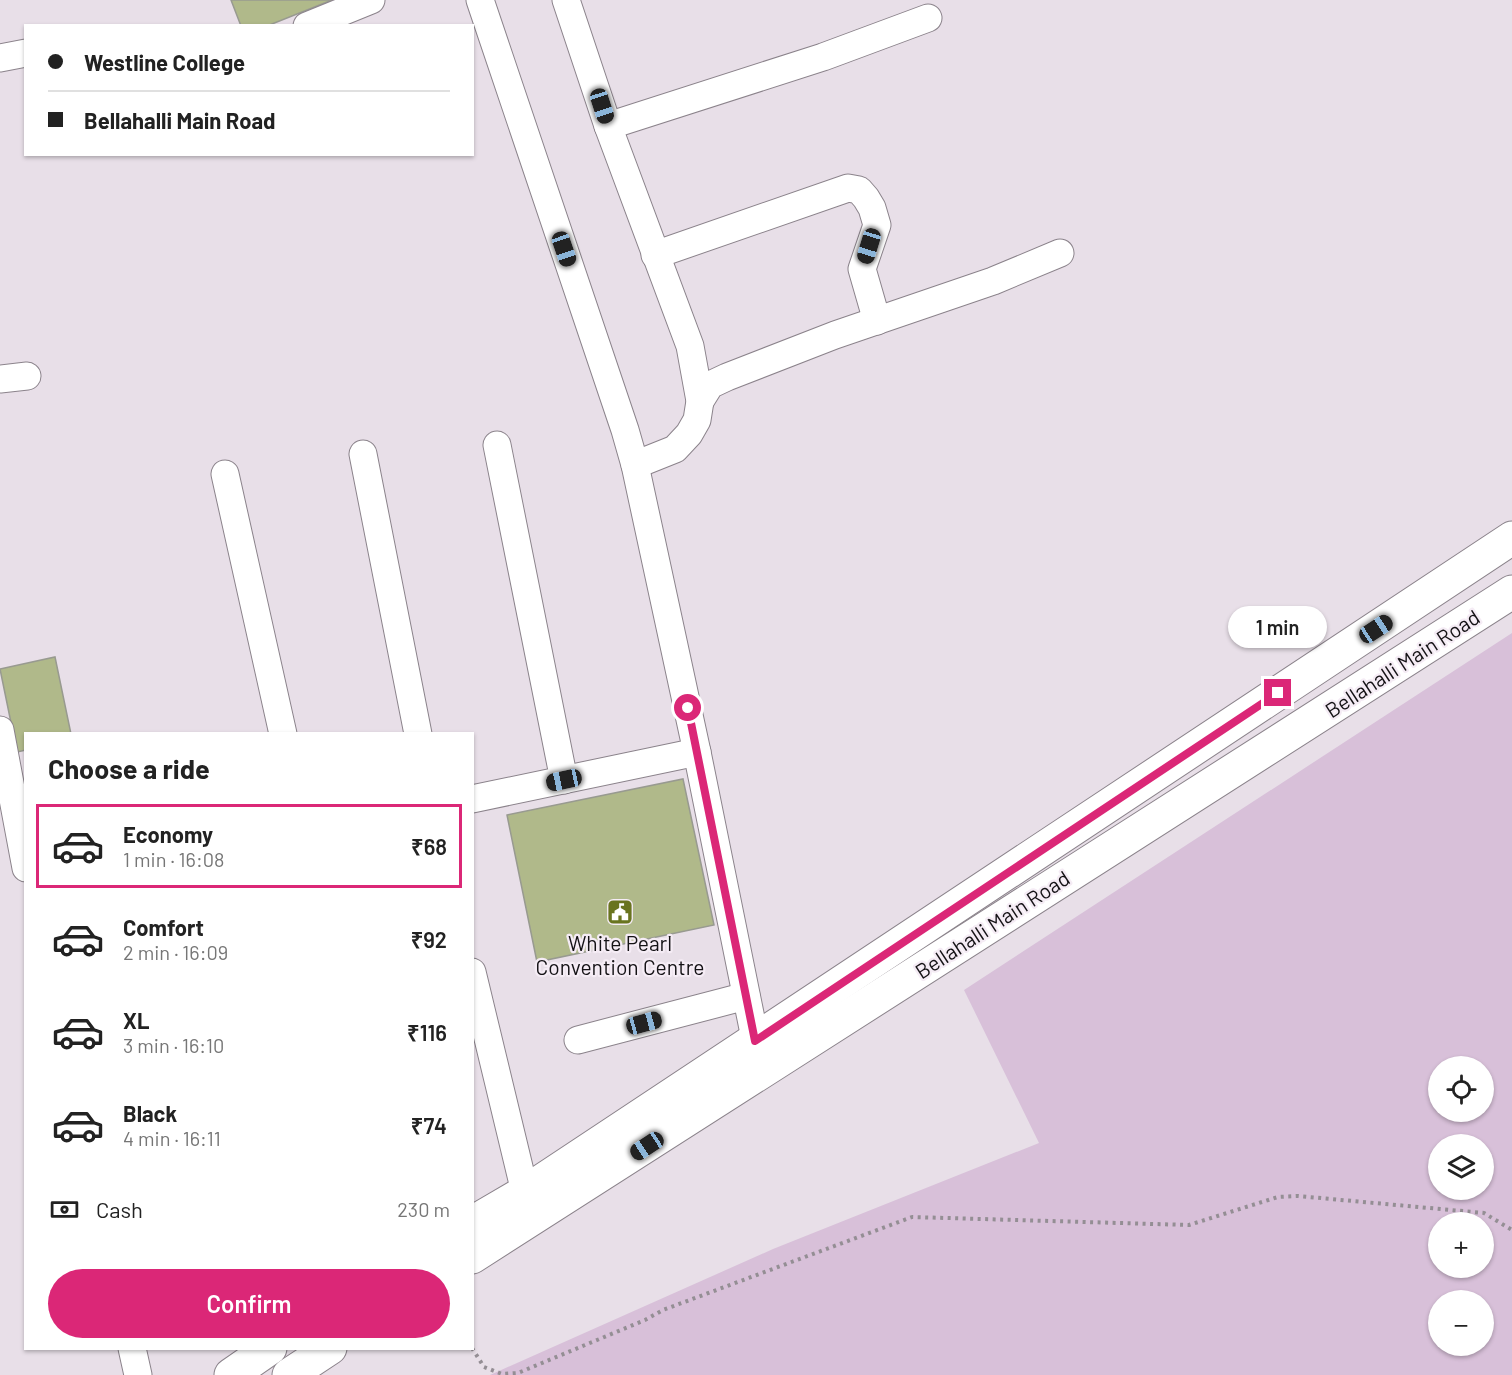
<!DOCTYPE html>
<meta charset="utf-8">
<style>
body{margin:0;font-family:Barlow,sans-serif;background:#f6f6f6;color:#222;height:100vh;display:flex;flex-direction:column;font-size:22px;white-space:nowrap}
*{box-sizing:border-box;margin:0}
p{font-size:20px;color:#767676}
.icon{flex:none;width:33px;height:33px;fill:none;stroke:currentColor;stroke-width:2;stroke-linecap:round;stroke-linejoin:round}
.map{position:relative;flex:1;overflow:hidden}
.sheet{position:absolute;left:24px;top:732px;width:450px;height:618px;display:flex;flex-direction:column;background:#fff;border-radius:0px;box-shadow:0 2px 4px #0004}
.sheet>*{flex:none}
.guide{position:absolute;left:24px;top:24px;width:450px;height:132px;border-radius:0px;box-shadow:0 2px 4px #0004;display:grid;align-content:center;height:132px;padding:0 24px;background:#fff}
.tools{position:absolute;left:1428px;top:1056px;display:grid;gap:12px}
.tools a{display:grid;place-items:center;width:66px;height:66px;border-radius:50%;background:#fff;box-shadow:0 2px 4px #0004;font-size:30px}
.end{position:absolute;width:27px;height:27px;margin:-14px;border:8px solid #db2777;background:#fff;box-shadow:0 0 0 3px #fff}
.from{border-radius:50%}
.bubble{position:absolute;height:42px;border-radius:21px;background:#fff;box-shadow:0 2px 4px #0004;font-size:20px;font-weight:600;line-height:42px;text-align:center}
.car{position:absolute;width:18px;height:36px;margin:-18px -9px;border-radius:8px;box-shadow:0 0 4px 2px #0007;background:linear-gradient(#222 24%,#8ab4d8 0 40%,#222 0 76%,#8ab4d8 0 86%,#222 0)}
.guide b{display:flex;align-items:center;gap:21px;height:57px;font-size:22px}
.guide b+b{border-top:2px solid #e0e0e0}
.guide i{width:15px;height:15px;background:#222}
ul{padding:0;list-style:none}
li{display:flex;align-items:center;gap:18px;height:84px;margin:0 12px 9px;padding:0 12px;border:3px solid transparent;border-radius:0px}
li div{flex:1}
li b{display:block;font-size:22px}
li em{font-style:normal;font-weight:600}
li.active{border-color:#db2777}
li>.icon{width:54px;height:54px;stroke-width:1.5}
h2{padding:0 24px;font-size:27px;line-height:72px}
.pay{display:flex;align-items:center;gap:15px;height:66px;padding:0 24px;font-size:22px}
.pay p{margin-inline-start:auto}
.button{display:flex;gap:12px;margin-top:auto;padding:12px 24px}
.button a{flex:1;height:69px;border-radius:36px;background:#db2777;color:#fff;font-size:24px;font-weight:600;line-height:69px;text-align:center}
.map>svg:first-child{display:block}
</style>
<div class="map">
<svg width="1512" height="1375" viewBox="0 0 1512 1375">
<rect width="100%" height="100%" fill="#e8dfe8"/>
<path fill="#d8c0d9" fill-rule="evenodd" d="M1512,633V1375H490L773,1249L1039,1143L964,990ZM1438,1066H1484V1112H1438ZM1438,1144H1484V1190H1438ZM1438,1222H1484V1268H1438ZM1438,1300H1484V1346H1438Z"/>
<g fill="#b0b98a" stroke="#989a90" stroke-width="1.5">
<path d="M231,0H332L267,26H241Z"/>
<path d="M55,657L71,734H26V750L17,752L0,669Z"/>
<path d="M683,779L714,925L537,962L507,815Z"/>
</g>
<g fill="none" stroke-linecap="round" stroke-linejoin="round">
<defs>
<g id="minor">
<path d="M480,0L625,430L635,465L697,752L759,1058"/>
<path d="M566,0L608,126L690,346L700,401L697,420L689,434L675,449L635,465"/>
<path d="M307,26L371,0"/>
<path d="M0,58L26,53"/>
<path d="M608,126L823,57L928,18"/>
<path d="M655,255L848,188L859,190L866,198L872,208L877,225L862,269L877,321"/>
<path d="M0,379L27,376"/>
<path d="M700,401L710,385L727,377L835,335L993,281L1060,253"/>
<path d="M497,445L564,780"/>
<path d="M363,454L418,734"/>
<path d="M225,474L283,734"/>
<path d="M0,730L26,868"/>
<path d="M472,799L697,752"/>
<path d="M472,972L525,1192"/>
<path d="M578,1040L746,996"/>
<path d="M132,1348L138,1375"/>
</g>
<g id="major">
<path d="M472,1223L525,1192L1512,538"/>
<path d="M472,1257L1512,592"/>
<path d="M231,1375L270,1348"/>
<path d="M289,1375L330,1348"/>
</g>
</defs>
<use href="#minor" stroke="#8b838b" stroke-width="29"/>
<use href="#major" stroke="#8b838b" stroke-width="35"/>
<path stroke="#948e94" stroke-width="4" stroke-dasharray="3 4.5" stroke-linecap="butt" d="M472,1348L484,1367L502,1374L518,1373L645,1320L663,1310L912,1217L1189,1225L1278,1197L1298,1196L1484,1213L1512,1230"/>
<use href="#minor" stroke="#fff" stroke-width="27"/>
<use href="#major" stroke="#fff" stroke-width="33"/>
</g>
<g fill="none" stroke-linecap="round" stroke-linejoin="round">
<path stroke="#db2777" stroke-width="8" d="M688,708L755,1041L1278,693"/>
</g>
<defs>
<symbol id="civic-square" viewBox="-11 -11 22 22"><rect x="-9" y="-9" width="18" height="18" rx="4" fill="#69741f" stroke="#f5ecf5"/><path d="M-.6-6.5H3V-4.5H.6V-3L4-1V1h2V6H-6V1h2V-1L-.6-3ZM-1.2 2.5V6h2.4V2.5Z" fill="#fff"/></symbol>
</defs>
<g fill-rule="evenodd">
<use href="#civic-square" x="605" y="897" width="30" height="30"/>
</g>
<g text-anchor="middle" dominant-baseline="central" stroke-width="4.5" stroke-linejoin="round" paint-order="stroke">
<g font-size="21" fill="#141215" stroke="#f5ecf5">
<text transform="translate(1402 663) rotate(-33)">Bellahalli Main Road</text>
<text transform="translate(992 924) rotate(-33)">Bellahalli Main Road</text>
</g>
<g font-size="21" fill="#141215" stroke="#f5ecf5">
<text x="620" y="942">White Pearl<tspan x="620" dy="24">Convention Centre</tspan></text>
</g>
</g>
</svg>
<div class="tools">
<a><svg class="icon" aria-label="locate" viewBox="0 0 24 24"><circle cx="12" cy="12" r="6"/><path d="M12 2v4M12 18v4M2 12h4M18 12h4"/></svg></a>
<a><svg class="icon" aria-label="layers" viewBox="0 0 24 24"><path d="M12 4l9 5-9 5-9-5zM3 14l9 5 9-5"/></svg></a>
<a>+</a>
<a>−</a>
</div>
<i class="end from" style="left:688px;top:708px"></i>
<i class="end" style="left:1278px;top:693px"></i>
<div class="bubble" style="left:1228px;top:606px;width:99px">1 min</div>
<i class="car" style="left:602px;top:106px;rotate:162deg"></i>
<i class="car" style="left:869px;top:246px;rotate:197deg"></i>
<i class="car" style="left:564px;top:249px;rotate:161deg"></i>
<i class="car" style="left:1376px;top:629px;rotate:57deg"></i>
<i class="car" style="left:564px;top:780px;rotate:258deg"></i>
<i class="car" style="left:644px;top:1023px;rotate:75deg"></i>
<i class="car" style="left:647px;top:1146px;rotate:237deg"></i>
<div class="guide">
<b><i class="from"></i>Westline College</b>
<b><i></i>Bellahalli Main Road</b>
</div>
<section class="sheet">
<h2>Choose a ride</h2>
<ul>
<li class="active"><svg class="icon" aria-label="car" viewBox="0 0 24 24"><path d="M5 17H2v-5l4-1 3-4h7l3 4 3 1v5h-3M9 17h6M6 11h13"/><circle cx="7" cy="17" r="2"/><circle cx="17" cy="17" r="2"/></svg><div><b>Economy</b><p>1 min · 16:08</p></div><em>₹68</em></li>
<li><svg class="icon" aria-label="car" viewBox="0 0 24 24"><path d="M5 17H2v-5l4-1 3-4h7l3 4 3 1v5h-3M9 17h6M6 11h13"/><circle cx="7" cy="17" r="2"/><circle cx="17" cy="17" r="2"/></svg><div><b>Comfort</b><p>2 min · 16:09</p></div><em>₹92</em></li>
<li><svg class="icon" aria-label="car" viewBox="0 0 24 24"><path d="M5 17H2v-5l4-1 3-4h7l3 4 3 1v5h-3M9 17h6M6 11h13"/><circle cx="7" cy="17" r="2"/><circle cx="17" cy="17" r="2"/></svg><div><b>XL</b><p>3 min · 16:10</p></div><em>₹116</em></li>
<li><svg class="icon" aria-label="car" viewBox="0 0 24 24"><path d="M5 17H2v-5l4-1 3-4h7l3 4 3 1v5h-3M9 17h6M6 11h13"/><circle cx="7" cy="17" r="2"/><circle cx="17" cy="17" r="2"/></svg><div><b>Black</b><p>4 min · 16:11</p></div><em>₹74</em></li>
</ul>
<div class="pay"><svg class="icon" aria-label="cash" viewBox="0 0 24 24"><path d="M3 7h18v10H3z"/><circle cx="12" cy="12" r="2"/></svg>Cash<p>230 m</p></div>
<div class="button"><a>Confirm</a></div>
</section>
</div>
